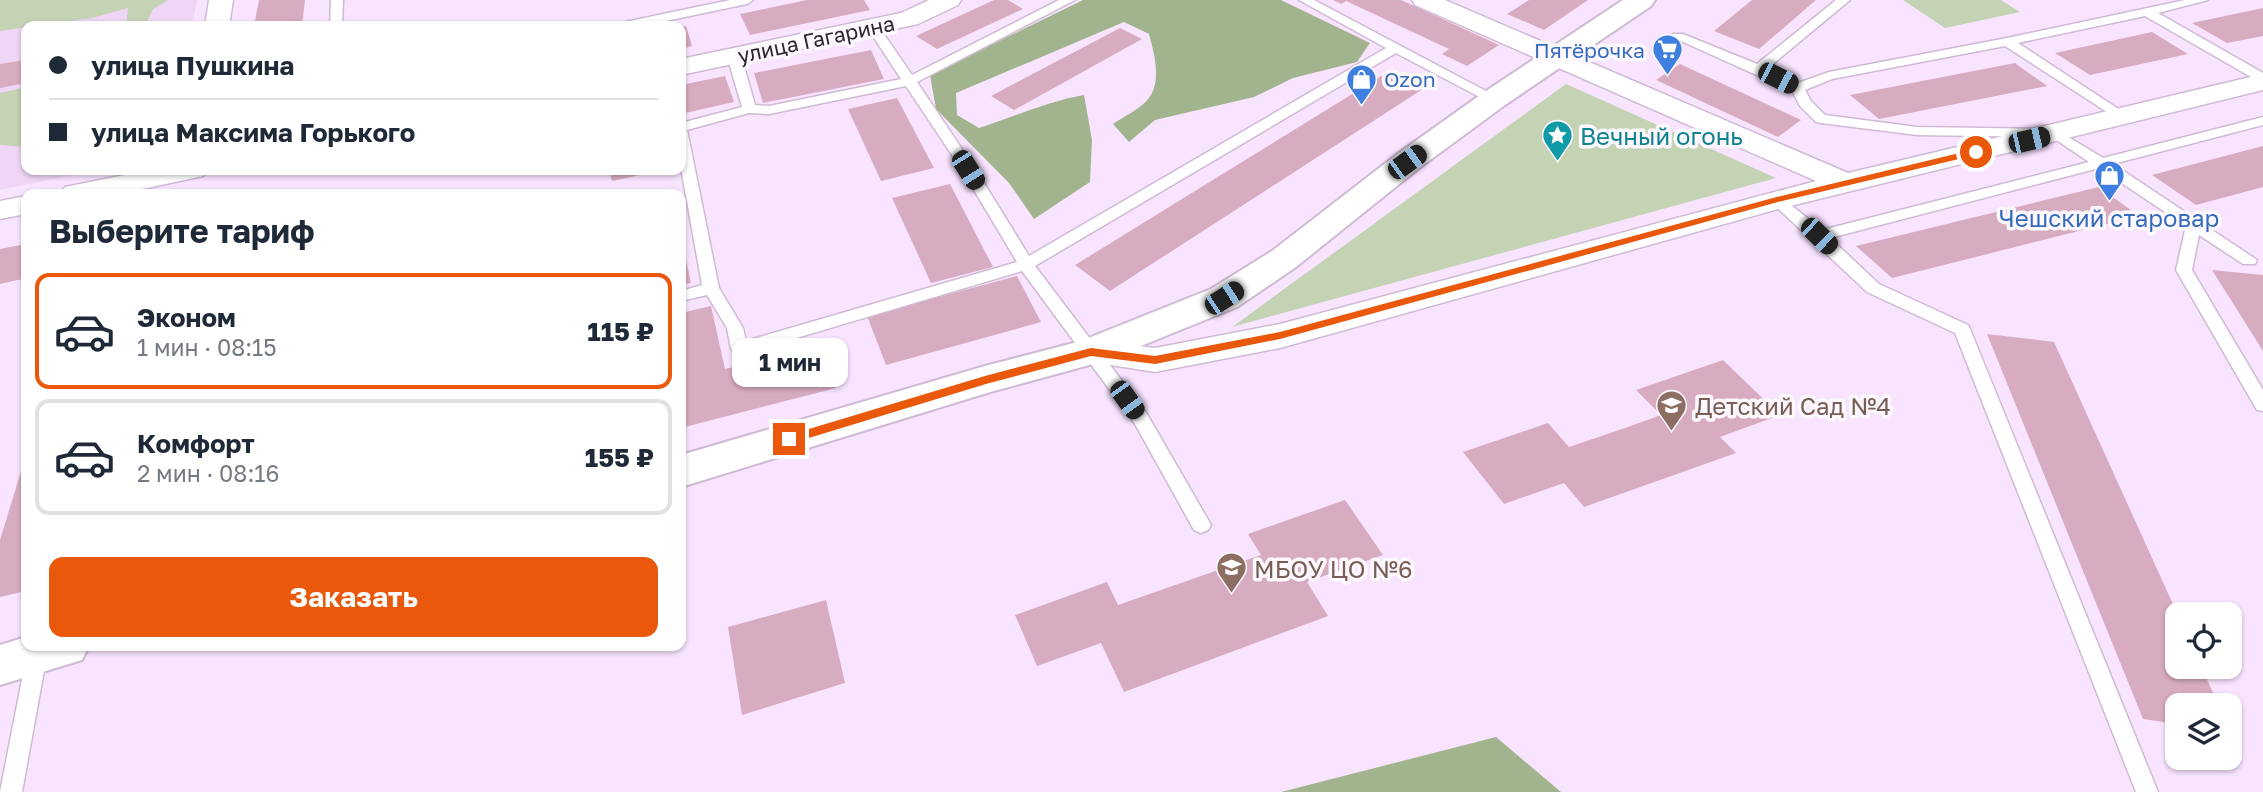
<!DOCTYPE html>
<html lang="ru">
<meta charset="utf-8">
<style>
body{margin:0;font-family:"Golos Text",sans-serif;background:#f2f2f3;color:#1f2937;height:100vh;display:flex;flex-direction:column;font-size:26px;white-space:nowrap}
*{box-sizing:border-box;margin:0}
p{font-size:23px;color:#747a83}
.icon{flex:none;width:38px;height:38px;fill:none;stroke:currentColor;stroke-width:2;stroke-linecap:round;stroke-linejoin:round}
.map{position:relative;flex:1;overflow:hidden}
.sheet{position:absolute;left:21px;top:189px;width:665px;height:462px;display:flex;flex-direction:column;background:#fff;border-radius:14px;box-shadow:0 2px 5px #0004}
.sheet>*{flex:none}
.guide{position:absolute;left:21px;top:21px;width:665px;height:154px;border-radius:14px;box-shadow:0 2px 5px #0004;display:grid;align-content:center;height:154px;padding:0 28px;background:#fff}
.buttons{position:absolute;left:2165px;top:602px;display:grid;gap:14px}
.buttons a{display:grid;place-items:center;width:77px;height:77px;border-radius:14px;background:#fff;box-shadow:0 2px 5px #0004;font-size:35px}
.end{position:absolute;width:32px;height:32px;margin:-16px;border:9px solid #ea580c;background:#fff;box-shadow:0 0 0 4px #fff}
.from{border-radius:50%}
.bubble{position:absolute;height:49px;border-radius:14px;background:#fff;box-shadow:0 2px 5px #0004;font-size:23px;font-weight:700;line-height:49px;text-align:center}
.car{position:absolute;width:21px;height:42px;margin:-21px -10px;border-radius:9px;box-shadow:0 0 5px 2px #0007;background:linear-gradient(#222 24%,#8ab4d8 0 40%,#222 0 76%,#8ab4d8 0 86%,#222 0)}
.guide b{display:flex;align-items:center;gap:24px;height:66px;font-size:26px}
.guide b+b{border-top:2px solid #e0e1e3}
.guide i{width:18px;height:18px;background:#1f2937}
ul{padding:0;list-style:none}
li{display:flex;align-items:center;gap:21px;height:116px;margin:0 14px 10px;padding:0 14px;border:4px solid #e0e1e3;border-radius:14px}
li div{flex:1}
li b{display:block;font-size:26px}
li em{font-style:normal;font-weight:700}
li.current{border-color:#ea580c}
li>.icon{width:63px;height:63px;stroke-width:1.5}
h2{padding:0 28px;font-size:32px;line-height:84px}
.action{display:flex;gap:14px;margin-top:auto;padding:14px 28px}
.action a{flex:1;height:80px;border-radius:14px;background:#ea580c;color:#fff;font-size:28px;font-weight:700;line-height:80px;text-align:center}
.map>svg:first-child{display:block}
</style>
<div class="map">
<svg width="2263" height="792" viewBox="0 0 2263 792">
<rect width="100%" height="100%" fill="#f9e4ff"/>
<path fill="#f0d6f6" d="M0,0H197L192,26H26V170H97L0,190Z"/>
<g fill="#c5d3b5">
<path d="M0,0H168L153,9L145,26H126L128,8L92,18L0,31Z"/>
<path d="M1903,0H2001L2020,12L1945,28Z"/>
<path d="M1566,84L1776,178L1232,327Z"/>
<path d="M26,87V147L0,145V93Z"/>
</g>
<g fill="#a2b48d">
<path d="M1083,0H1281L1370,43L1357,62L1293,78L1254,97L1155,120L1129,142L1113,124C1123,117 1142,108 1149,98C1162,80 1154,53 1149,34L1124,22L956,93L957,115L979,128C1014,117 1048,101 1084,95L1092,140L1090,182L1034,219L1009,183L936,109L930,75Z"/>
<path d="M1496,737L1561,792H1281Z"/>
</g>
<g fill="#d8acc0">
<path d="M259,0H305L302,26H254Z"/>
<path d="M807,0H864L870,10L750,35L740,14Z"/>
<path d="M994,0H1008L1023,9L937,49L916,36Z"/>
<path d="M1333,0H1401L1499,45L1467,66L1442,54L1449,49L1346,1L1341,4Z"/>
<path d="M1529,0H1588L1544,30L1507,14Z"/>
<path d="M1752,0H1816L1759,49L1714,31Z"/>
<path d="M2263,8V36L2227,43L2192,23Z"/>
<path d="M686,26L692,46L681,49V27Z"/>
<path d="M1120,28L1142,39L1014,110L991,96Z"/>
<path d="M2152,32L2188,54L2090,75L2055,53Z"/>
<path d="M871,50L884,79L763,103L754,73Z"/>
<path d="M26,60V83L0,88V64Z"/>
<path d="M2015,63L2047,86L1879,119L1850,95Z"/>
<path d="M1680,64L1801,120L1778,137L1656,80Z"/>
<path d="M1391,70L1426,87L1110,291L1075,265Z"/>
<path d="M725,76L734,102L681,114V85Z"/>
<path d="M897,98L934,168L881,181L848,109Z"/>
<path d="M2263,146V187L2196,205L2152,175Z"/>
<path d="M609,170H658V171L612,181Z"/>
<path d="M950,184L993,267L931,283L892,198Z"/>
<path d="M2099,187L2139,216L1892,278L1856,246Z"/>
<path d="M681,237L691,283L681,285Z"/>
<path d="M26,244V278L0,284V249Z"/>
<path d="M2212,270L2263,275V351Z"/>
<path d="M1017,276L1041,322L886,365L867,316Z"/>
<path d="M711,306L725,369L823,344L836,388L681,428V313Z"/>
<path d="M1987,334L2054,342L2177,613V667H2201L2219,705H2177V724L2143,719Z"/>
<path d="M1723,360L1780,415L1720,437L1736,453L1584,507L1564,483L1504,504L1463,452L1548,423L1569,447L1625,428L1661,415L1636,390Z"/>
<path d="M26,455V591L0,597V540Z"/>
<path d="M1345,500L1383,555L1307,582L1328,616L1124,692L1101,643L1037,666L1015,615L1107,582L1118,605L1261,555L1248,534Z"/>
<path d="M826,600L845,683L742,715L728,627Z"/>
</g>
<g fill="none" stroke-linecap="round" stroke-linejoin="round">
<defs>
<g id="service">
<path d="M331,0H343L342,26H330Z"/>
<path d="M730,0H753L747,4L642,26H619L625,22Z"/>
<path d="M1059,0H1075L917,82L976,170L1029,256L1386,48L1299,0H1314L1501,99L1494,103L1489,102L1396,53L1035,266L1147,414L1211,525L1208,530L1201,533L1194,530L1135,424L1022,271L739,355L731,349L727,328L707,295L681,301V291L702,285L681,168V123L742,107L727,56L729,53H739L741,56L755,105L769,106L901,79L867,27L869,24H877L912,75ZM906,86L962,170L1017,262L746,341L743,328L719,288L687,130L749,113L769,114Z"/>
<path d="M1836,0H1850L1768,68L1798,83L1829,72L2007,38L2185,0H2208L2158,13L2263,73V82L2258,81L2145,16L2018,43L2126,114V120L2121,121L2005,46L1832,79L1805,90L1811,101L1825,115L1917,127L2055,129L2103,158L2263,117V125L2113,164L2257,260L2255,264H2243L2199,235L2192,270L2263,390V411L2257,410L2176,270L2186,226L2099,168L1830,238L1879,284L1968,325L1970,329L2158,792H2136L1955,333L1867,292L1769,200L1771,197H1781L1822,230L2089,162L2052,137L1917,135L1821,123L1816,122L1800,106L1792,91L1672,37L1673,34H1683L1757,64Z"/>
<path d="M39,646L44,648L47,654L22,792H0L27,654L30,648Z"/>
</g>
<g id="minor">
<path d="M209,0H233L229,26H205Z"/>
<path d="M929,0H961L958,5L918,24L681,75V59L901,13Z"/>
<path d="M1412,0H1445L1848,173L2263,74V90L1782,208L1280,348L1155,372L1079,360L1074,352L1079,344L1091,340L1155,348L1280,324L1816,181L1415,5Z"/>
<path d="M150,170H208L203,176L119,194H61L65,187Z"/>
<path d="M26,196V214L0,219V201Z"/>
</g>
<g id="tertiary">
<path d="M1623,0H1655L1651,6L1505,105L1418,169L1296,267L1237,307L1104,361L987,393L681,487V455L985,366L1081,341L1211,289L1272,251L1396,155L1483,93Z"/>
<path d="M26,637V646H89L82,660L0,685V645Z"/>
</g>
</defs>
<use href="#service" stroke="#cfbad4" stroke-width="3"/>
<use href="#minor" stroke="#cfbad4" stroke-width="3"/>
<use href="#tertiary" stroke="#cfbad4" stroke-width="4"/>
<use href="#service" fill="#fff" fill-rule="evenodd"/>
<use href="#minor" fill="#fff" fill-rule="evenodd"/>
<use href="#tertiary" fill="#fff" fill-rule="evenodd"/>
</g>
<path fill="#ea580c" d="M1976,149L1981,152L1980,154L1778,202L1280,339L1155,364L1091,356L986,384L789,444L783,439L789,435L985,376L1091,348L1155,356L1280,332L1773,198Z"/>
<defs>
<symbol id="supermarket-pin" viewBox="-11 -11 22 30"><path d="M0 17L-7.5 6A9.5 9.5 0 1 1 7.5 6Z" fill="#3f7fe0" stroke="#fdf8fe"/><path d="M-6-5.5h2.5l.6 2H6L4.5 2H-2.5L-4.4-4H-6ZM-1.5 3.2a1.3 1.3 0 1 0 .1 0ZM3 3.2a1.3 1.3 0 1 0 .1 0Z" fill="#fff"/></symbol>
<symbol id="shop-pin" viewBox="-11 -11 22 30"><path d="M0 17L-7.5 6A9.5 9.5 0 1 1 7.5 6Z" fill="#3f7fe0" stroke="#fdf8fe"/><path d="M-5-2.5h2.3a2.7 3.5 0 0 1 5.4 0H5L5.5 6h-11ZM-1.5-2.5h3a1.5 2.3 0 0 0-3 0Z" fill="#fff"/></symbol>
<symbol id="sight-pin" viewBox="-11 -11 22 30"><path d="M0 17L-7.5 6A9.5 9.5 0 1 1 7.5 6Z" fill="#0f9aa8" stroke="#fdf8fe"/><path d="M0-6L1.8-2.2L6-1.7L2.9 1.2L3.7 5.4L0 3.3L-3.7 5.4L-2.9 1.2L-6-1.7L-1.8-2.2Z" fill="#fff"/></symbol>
<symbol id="school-pin" viewBox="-11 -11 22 30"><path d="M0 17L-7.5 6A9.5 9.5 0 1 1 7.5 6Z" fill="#8d6e63" stroke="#fdf8fe"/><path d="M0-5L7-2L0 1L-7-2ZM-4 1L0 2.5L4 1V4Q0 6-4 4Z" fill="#fff"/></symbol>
</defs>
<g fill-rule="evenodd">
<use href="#supermarket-pin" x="1650" y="32" width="35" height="47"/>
<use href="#shop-pin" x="1344" y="62" width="35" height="47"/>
<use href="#sight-pin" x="1540" y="118" width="35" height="47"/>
<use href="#shop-pin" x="2092" y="158" width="35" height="47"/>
<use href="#school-pin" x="1654" y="388" width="35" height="47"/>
<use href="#school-pin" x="1214" y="550" width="35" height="47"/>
</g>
<g text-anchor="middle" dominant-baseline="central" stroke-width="7" stroke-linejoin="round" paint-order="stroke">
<g font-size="21" fill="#2c242e" stroke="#fdf8fe">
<text transform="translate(816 39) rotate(-12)">улица Гагарина</text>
</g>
<g font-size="21" fill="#366cbe" stroke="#fdf8fe" text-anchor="end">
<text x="1645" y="50">Пятёрочка</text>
<text x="1384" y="79" text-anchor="start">Ozon</text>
</g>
<g font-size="24" fill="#0d838f" stroke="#fdf8fe" text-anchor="start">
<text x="1580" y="135">Вечный огонь</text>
</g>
<g font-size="24" fill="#366cbe" stroke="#fdf8fe">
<text x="2109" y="217">Чешский старовар</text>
</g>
<g font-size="24" fill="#785e54" stroke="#fdf8fe" text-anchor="start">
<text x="1695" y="405">Детский Сад №4</text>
<text x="1254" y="568">МБОУ ЦО №6</text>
</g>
</g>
</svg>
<div class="buttons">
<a><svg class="icon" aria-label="locate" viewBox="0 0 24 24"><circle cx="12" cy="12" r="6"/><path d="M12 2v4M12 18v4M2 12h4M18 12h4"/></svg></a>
<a><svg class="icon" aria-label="layers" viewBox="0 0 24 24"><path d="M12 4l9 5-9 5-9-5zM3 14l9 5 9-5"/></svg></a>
</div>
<i class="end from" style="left:1976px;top:152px"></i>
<i class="end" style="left:789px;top:439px"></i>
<div class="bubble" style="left:732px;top:338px;width:116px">1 мин</div>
<i class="car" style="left:1778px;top:78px;rotate:117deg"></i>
<i class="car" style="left:2029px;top:140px;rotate:77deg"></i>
<i class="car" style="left:1407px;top:162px;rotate:54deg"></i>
<i class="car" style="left:968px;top:170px;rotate:148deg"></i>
<i class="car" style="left:1819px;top:236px;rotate:134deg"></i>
<i class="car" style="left:1224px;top:298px;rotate:57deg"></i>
<i class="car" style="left:1127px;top:400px;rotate:144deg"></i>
<div class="guide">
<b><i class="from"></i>улица Пушкина</b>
<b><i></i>улица Максима Горького</b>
</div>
<section class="sheet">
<h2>Выберите тариф</h2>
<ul>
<li class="current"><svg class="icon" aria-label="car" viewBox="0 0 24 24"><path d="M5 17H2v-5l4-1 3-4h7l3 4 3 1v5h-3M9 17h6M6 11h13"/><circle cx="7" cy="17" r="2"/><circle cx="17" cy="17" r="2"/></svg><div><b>Эконом</b><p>1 мин · 08:15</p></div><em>115 ₽</em></li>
<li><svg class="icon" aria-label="car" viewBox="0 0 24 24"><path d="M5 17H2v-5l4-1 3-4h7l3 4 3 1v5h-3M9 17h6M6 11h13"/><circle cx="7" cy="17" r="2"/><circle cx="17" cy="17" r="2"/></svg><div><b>Комфорт</b><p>2 мин · 08:16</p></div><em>155 ₽</em></li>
</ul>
<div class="action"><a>Заказать</a></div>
</section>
</div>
